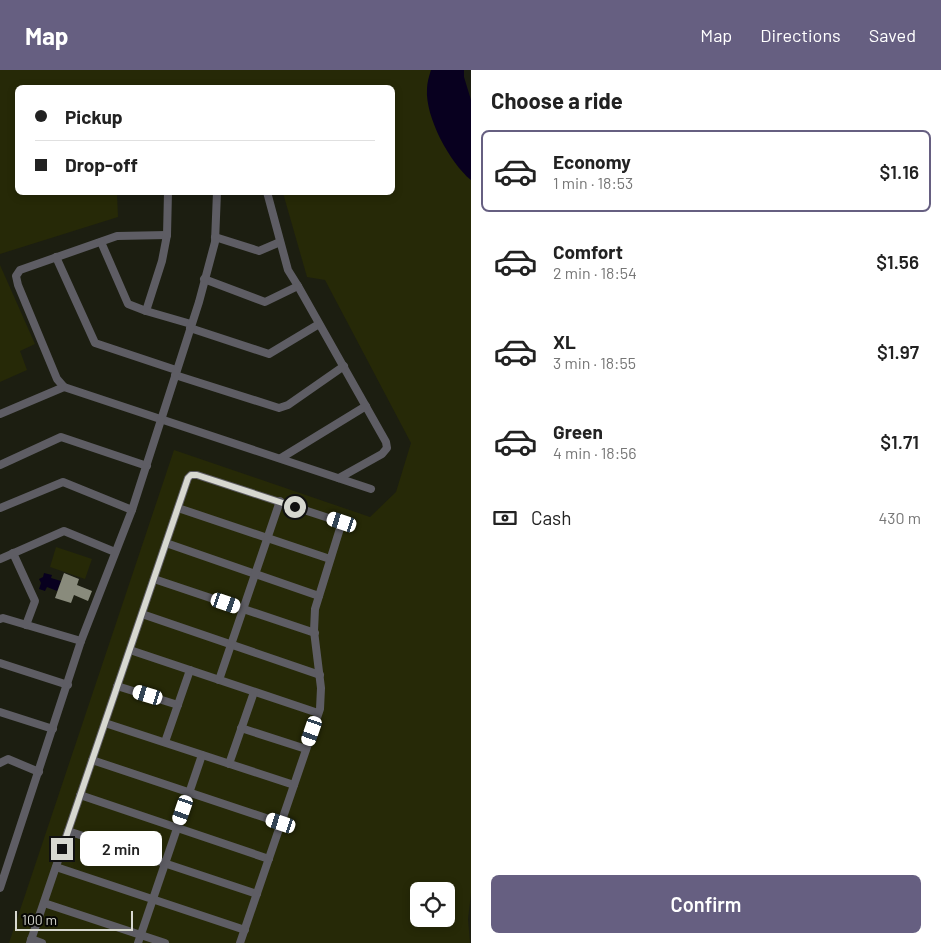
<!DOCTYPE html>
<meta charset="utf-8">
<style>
body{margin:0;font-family:Barlow,sans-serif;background:#f2f2f2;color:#222;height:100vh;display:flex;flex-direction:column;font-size:19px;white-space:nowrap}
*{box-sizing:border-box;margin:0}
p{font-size:16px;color:#767676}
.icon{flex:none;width:28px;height:28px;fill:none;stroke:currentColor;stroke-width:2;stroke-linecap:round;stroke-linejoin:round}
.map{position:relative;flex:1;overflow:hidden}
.details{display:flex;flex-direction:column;background:#fff;width:470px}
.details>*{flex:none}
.hud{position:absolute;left:15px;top:15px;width:380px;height:110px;border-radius:8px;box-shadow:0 2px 8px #0003;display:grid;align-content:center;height:110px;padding:0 20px;background:#fff}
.tools{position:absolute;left:410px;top:812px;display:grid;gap:10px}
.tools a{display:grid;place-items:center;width:45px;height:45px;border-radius:8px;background:#fff;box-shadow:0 2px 8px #0003;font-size:25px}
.scale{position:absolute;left:15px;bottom:12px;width:118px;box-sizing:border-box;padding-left:5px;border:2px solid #d7d8d0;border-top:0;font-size:14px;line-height:18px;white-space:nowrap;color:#d7d8d0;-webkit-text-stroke:4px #070704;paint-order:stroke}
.end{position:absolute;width:22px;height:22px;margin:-11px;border:6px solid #d7d8d0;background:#111;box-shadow:0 0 0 2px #111}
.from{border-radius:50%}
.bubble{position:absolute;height:35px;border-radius:8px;background:#fff;box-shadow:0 2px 8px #0003;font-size:16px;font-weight:600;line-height:35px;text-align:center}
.car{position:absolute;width:15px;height:30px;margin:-15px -8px;border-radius:6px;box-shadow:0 0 4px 1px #0007;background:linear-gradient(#fff 24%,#345 0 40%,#fff 0 76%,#345 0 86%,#fff 0)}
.hud b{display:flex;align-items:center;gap:18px;height:48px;font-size:19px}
.hud b+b{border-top:1px solid #e0e0e0}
.hud i{width:12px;height:12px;background:#222}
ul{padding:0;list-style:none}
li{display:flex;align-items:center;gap:15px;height:82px;margin:0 10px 8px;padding:0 10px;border:2px solid transparent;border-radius:8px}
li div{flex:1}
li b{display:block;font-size:19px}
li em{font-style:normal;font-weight:600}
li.selected{border-color:#665f81}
li>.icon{width:45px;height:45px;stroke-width:1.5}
h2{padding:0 20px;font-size:22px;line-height:60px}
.pay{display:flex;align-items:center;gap:12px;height:55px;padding:0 20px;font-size:19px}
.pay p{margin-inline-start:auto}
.cta{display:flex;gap:10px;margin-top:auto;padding:10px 20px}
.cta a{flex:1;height:58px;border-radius:8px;background:#665f81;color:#fff;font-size:20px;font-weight:600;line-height:58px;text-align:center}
header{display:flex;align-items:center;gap:30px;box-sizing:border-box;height:70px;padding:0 25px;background:#665f81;color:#fff}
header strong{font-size:24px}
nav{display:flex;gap:28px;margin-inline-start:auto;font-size:18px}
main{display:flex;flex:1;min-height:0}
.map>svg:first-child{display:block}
</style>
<header>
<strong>Map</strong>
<nav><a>Map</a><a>Directions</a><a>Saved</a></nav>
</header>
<main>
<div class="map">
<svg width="471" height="873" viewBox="0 0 471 873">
<rect width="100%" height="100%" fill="#1c1e11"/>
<g fill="#262907" fill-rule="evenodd">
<path d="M0,0H431L427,21L466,106L471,110V823L468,849L470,873H9L174,380L370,447L396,422L411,373L325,210L307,207L283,123L392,122V18H18V122L117,123L118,147L0,184ZM419,821H446V849H419Z"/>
<path d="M0,195L35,274L20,281L27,300L0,312Z"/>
<path d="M56,477L92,489L85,509L50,497Z"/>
</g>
<g fill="#08001f">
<path d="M431,0H464V7L471,30V110C450,93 425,47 427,19C427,13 429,6 431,0Z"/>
<path d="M44,503L52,505L51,508L61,511L57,521L47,517L45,521L39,519L41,513L39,509L43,507Z"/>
</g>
<path fill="#898b7c" d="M64,503L79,509L77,515L92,521L88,531L74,525L71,533L55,528Z"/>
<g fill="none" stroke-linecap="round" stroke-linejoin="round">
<g stroke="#5e5d64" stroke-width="8">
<path d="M267,122L288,200L298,216L386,372L387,378L382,384L339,408"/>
<path d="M167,165L117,166L20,200L16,206L18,215L57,309L64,317L371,419"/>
<path d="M215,167L259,181L280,172"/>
<path d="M101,172L128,234L146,241L191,254"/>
<path d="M56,187L95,273L176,300"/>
<path d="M204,209L265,232L298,216"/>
<path d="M146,241L162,191L167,165L168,122"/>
<path d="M190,258L269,284L319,254"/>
<path d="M175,305L279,338L288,335L344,296"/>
<path d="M0,344L64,317"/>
<path d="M281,388L366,336"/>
<path d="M0,395L61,367L147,396"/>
<path d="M0,438L63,412L132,440"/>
<path d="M178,438L330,489"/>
<path d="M166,473L319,526"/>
<path d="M13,483L35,531L26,555"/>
<path d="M0,489L64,461L115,482"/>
<path d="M154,509L315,563"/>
<path d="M142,544L320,605"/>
<path d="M0,549L3,548L81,571"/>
<path d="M130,580L318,643"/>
<path d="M0,593L68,615"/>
<path d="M219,610L280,431"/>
<path d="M117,616L178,635"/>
<path d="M0,642L53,659"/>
<path d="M105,653L294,715"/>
<path d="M241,658L306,679"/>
<path d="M165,672L190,600"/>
<path d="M92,690L281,753"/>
<path d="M0,693L8,689L39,702"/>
<path d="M229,694L254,622"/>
<path d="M80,725L269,789"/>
<path d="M68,761L257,824"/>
<path d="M56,797L245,860"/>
<path d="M0,818L81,571L132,440L199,232L215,172L217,122"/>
<path d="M44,833L165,873"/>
<path d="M31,869L42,873"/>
<path d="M30,873L188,408L191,405H197L350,455"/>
<path d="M138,873L202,685"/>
<path d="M240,873L320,639L321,618L314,561L315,539L342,452"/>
</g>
</g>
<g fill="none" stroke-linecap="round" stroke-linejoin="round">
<path stroke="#d7d8d0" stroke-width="6" d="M62,779L188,408L191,405H197L295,437"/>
</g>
</svg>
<div class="tools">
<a><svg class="icon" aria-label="locate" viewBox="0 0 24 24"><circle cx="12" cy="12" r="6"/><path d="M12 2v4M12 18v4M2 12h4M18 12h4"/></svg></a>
</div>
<div class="scale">100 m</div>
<i class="end from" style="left:295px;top:437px"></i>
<i class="end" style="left:62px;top:779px"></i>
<div class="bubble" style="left:80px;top:761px;width:82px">2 min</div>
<i class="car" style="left:342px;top:452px;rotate:288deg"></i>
<i class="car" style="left:226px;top:533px;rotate:109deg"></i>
<i class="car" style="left:148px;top:625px;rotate:287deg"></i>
<i class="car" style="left:312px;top:661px;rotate:199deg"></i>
<i class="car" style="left:183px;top:740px;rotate:199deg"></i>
<i class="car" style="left:281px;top:753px;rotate:288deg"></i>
<div class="hud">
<b><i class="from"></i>Pickup</b>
<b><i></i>Drop-off</b>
</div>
</div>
<section class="details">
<h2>Choose a ride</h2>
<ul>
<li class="selected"><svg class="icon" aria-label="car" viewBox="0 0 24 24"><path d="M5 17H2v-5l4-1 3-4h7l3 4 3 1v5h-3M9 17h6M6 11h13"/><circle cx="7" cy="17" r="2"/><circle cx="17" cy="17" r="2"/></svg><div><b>Economy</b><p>1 min · 18:53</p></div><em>$1.16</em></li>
<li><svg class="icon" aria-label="car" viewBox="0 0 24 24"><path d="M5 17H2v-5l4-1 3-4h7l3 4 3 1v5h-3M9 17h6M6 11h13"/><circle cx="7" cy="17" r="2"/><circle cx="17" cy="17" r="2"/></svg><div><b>Comfort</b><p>2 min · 18:54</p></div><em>$1.56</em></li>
<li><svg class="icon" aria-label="car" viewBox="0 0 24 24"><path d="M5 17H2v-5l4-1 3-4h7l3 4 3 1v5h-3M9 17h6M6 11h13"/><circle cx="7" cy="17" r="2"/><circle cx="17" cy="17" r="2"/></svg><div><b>XL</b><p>3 min · 18:55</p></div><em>$1.97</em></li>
<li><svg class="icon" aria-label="car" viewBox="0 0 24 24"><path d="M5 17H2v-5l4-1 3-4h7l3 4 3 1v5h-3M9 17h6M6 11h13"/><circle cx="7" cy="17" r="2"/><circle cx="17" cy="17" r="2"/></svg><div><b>Green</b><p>4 min · 18:56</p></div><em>$1.71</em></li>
</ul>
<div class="pay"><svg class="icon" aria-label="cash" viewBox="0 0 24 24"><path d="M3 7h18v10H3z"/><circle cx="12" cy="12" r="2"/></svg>Cash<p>430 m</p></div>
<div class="cta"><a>Confirm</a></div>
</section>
</main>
